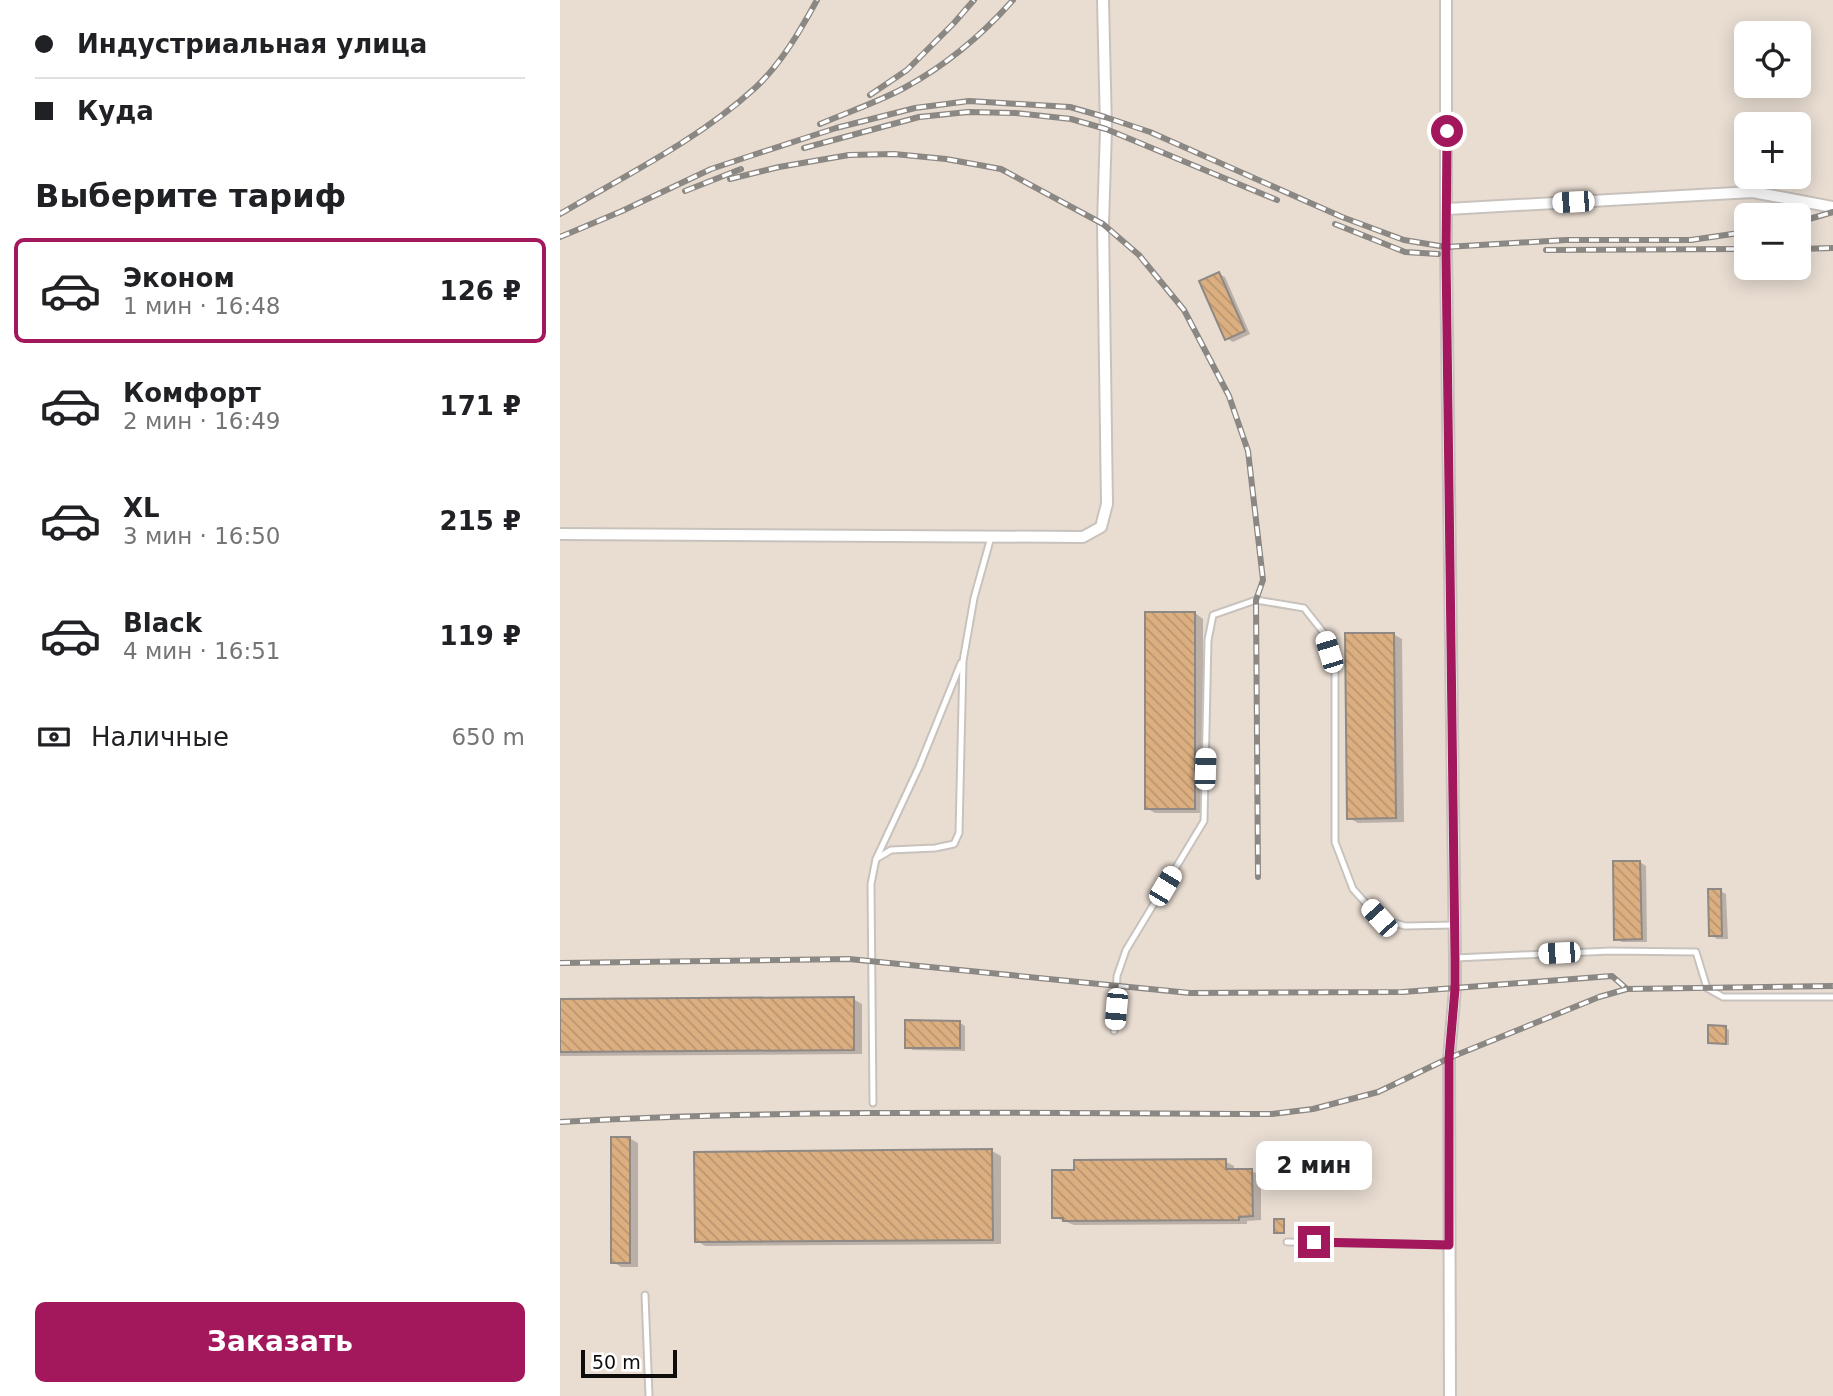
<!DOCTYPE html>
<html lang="ru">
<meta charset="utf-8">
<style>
body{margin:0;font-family:"DejaVu Sans",sans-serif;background:#f6f6f6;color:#202124;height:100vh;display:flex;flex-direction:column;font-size:26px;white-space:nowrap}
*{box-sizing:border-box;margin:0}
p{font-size:23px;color:#757577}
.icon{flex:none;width:38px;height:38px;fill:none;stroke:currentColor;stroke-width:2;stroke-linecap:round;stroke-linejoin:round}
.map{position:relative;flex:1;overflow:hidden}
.panel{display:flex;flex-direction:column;background:#fff;width:560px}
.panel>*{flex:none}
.hud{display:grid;align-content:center;height:154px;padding:0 35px;background:#fff}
.controls{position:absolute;left:1174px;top:21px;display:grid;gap:14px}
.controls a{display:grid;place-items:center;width:77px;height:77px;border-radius:10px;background:#fff;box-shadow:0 4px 18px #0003;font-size:35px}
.scale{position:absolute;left:21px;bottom:18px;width:96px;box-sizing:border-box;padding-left:7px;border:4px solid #0f0d0b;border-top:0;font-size:19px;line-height:24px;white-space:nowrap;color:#0f0d0b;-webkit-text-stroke:5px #fff;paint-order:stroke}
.end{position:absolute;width:32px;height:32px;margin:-16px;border:9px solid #a3175d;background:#fff;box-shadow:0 0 0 4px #fff}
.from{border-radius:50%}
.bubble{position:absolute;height:49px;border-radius:10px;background:#fff;box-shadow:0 4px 18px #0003;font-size:23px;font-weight:600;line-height:49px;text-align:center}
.car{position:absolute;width:21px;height:42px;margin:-21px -10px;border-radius:9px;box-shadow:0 0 5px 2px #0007;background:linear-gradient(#fff 24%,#345 0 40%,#fff 0 76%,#345 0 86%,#fff 0)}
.hud b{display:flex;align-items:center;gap:24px;height:66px;font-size:26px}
.hud b+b{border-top:2px solid #e0e0e0}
.hud i{width:18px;height:18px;background:#202124}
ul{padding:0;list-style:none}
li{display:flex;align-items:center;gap:21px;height:105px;margin:0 14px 10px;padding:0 21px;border:4px solid transparent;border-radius:10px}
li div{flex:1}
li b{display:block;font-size:26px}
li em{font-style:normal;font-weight:600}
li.active{border-color:#a3175d}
li>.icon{width:63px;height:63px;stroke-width:1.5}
h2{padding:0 35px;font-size:32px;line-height:84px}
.pay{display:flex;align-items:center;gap:18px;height:77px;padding:0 35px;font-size:26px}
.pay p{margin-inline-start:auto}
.button{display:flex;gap:14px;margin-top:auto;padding:14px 35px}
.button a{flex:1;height:80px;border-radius:10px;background:#a3175d;color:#fff;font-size:28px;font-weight:600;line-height:80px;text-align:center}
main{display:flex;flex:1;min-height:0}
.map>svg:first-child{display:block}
</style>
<main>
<section class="panel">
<div class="hud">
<b><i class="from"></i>Индустриальная улица</b>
<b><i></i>Куда</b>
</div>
<h2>Выберите тариф</h2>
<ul>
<li class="active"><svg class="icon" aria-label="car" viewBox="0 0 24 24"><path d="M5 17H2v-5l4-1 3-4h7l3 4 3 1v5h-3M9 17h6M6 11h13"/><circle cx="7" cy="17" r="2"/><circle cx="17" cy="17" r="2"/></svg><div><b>Эконом</b><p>1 мин · 16:48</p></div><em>126 ₽</em></li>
<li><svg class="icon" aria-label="car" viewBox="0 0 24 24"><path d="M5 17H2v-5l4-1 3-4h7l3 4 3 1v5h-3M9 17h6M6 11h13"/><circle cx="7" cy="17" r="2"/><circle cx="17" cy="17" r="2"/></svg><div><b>Комфорт</b><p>2 мин · 16:49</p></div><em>171 ₽</em></li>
<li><svg class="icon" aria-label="car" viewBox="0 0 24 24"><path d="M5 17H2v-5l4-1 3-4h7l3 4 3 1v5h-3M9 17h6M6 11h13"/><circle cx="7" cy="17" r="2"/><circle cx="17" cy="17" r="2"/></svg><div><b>XL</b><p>3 мин · 16:50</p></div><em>215 ₽</em></li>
<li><svg class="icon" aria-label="car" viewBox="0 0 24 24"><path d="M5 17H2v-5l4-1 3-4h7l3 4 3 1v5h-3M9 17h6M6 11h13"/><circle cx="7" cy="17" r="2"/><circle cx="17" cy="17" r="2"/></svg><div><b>Black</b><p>4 мин · 16:51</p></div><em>119 ₽</em></li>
</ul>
<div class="pay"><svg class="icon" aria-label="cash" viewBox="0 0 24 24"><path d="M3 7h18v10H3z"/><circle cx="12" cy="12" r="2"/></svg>Наличные<p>650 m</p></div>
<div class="button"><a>Заказать</a></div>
</section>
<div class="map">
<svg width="1273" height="1396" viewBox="0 0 1273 1396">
<defs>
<pattern id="building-back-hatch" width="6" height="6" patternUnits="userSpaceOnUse" patternTransform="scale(1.75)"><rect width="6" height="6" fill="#dcaf81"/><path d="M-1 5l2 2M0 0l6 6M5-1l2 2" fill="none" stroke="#bc956e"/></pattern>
</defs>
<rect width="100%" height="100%" fill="#f1ebe5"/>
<path fill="#e9ddd2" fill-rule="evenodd" d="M0,0H1273V1396H0ZM1186,33H1239V86H1186ZM1186,124H1239V177H1186ZM1186,215H1239V268H1186Z"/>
<g fill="#0003">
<path d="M659,274L665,277L690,334L673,342L666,338Z"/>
<path d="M635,613L643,619V813H595L586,808Z"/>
<path d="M833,634L842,639L844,822L798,823L789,818Z"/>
<path d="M1080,862L1086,866L1087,942H1062L1056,939Z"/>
<path d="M1160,891L1166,894L1168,939H1157L1151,935Z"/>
<path d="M293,999L302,1004V1054L0,1056V1001Z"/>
<path d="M399,1022L405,1026V1051L353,1050L347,1047Z"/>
<path d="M1165,1028L1169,1030V1045L1149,1042Z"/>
<path d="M69,1138L78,1143V1267H61L53,1262Z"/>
<path d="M432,1151L441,1156V1244L145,1246L137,1241L136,1153Z"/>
<path d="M665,1161L674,1166V1171H692L701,1176V1220L687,1221V1224L514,1225L494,1217Z"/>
</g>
<g fill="url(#building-back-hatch)" stroke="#8e8984" stroke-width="2">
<path d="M659,272L685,331L665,340L639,281Z"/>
<rect x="585" y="612" width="50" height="197"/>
<path d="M785,633H834L836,818L787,819Z"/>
<path d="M1053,861H1080L1082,939L1054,940Z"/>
<path d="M1148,889H1161L1162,936H1149Z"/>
<path d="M294,997V1050L0,1052V999Z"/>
<path d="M345,1020L400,1021V1048H345Z"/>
<path d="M1148,1025L1166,1026V1044L1148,1043Z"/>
<rect x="51" y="1137" width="19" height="126"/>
<path d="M432,1149L433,1240L135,1242L134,1152Z"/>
<path d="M666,1159V1169H692L693,1216L679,1217V1220L503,1221V1218H492V1170H514V1160Z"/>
<rect x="714" y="1219" width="10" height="14"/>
</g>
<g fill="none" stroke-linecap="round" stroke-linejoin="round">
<defs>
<g id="lane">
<path d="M316,859L359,767L401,663"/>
<path d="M895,958L1050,951L1136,952L1147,988L1163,997H1273"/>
<path d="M554,1031L557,976L566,950L644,821L648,640L653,615L696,600L744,608L763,632L775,671V842L793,889L819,918L845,926L895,925"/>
<path d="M313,1103L311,884L316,859L331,850L375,848L394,844L399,833L403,661L414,598L431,537"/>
<path d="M727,1242L889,1245"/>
<path d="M85,1295L89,1396"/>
</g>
<g id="street">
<path d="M886,0V254L895,958V989L889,1058L890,1396"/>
<path d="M887,209L1193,192L1273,207"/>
<path d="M0,534L523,537L541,527L547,504L543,224L546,129L543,0"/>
</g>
</defs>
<use href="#lane" stroke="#c8c2bd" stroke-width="9"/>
<use href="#street" stroke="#c8c2bd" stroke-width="14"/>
<use href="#lane" stroke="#fff" stroke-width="5"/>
<use href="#street" stroke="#fff" stroke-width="10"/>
<defs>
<g id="rail">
<path d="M310,95L347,70L394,23L414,0"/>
<path d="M260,124C288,112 318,102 344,88C385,66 423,34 453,0"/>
<path d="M244,148L359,117L408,112L455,113L511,119L546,129L717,200"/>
<path d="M170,179L219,167L289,155L334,154L386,159L441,169L543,224L579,255L624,310L669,396L688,451L703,580L696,600L698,877"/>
<path d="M125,191L181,169"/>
<path d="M0,214C66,175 138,140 195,88C221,64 240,31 257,0"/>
<path d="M1239,222L1273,212"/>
<path d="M775,224L845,252L878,254"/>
<path d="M0,237L62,211L151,169L190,156L276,128L355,108L409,101L510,107L545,117L590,132L782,217L844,240L886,247L1006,240H1131L1186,232"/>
<path d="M1239,249L1273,248"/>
<path d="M986,250L1186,249"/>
<path d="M0,963L289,959L630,993L843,992L1052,976L1067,989L1273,986"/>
<path d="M0,1122C237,1109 475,1113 712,1114L753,1109L818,1092L889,1058L1039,997L1067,989"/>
</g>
</defs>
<use href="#rail" stroke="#8b8783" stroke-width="6"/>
<use href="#rail" stroke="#fff" stroke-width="3.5" stroke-dasharray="10" stroke-linecap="butt"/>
</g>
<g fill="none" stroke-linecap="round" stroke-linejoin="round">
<path stroke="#a3175d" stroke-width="9" d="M754,1242L889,1245V1058L895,989V958L886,254L887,131"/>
</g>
</svg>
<div class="controls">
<a><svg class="icon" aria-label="locate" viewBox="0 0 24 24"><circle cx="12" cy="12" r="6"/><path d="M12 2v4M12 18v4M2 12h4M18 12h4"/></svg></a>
<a>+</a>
<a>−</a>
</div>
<div class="scale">50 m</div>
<i class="end from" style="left:887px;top:131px"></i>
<i class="end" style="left:754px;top:1242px"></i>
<div class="bubble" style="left:696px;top:1141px;width:116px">2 мин</div>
<i class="car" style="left:1013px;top:202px;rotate:267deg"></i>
<i class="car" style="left:769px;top:652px;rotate:343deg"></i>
<i class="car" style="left:645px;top:769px;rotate:2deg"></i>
<i class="car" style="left:605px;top:886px;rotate:31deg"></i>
<i class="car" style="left:819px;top:918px;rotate:318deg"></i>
<i class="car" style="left:999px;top:953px;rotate:267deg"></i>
<i class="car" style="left:556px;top:1009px;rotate:185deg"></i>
</div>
</main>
